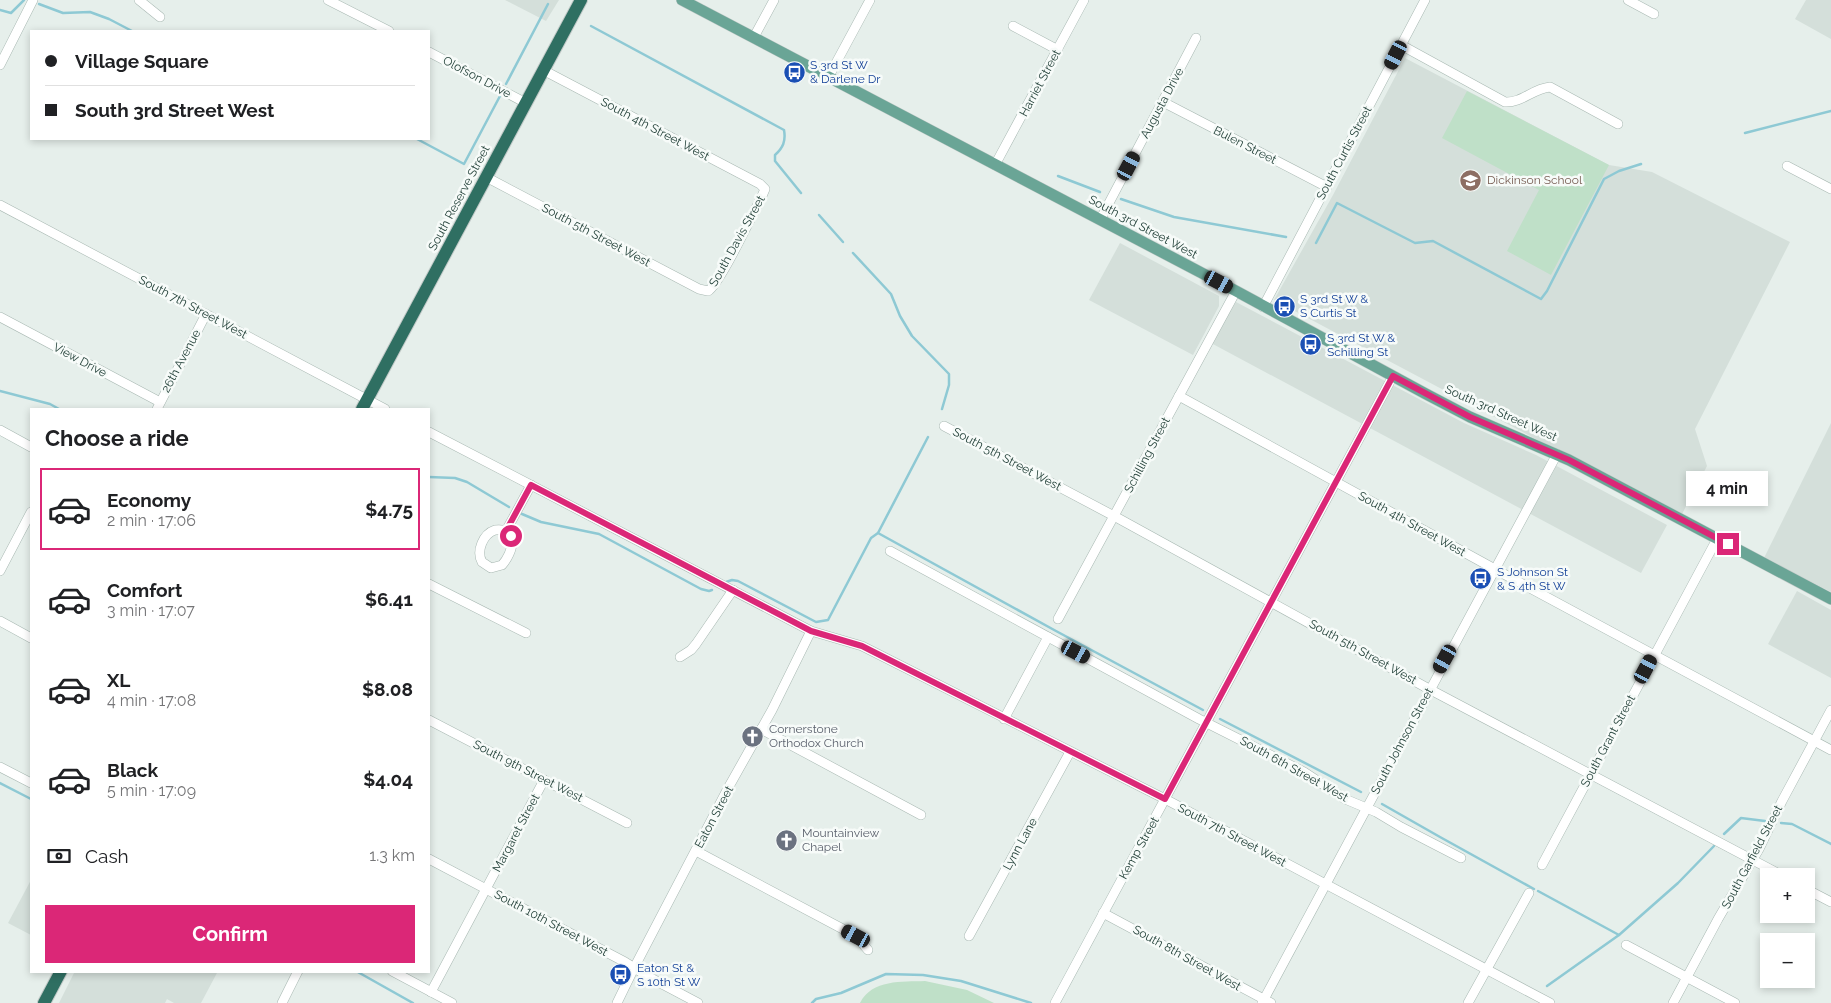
<!DOCTYPE html>
<meta charset="utf-8">
<style>
body{margin:0;font-family:Raleway,sans-serif;background:#f6f6f6;color:#202124;height:100vh;display:flex;flex-direction:column;font-size:19px;white-space:nowrap}
*{box-sizing:border-box;margin:0}
p{font-size:16px;color:#757577}
.icon{flex:none;width:28px;height:28px;fill:none;stroke:currentColor;stroke-width:2;stroke-linecap:round;stroke-linejoin:round}
.map{position:relative;flex:1;overflow:hidden}
.side{position:absolute;left:30px;top:408px;width:400px;height:565px;display:flex;flex-direction:column;background:#fff;border-radius:0px;box-shadow:0 2px 8px #0003}
.side>*{flex:none}
.banner{position:absolute;left:30px;top:30px;width:400px;height:110px;border-radius:0px;box-shadow:0 2px 8px #0003;display:grid;align-content:center;height:110px;padding:0 15px;background:#fff}
.tools{position:absolute;left:1760px;top:868px;display:grid;gap:10px}
.tools a{display:grid;place-items:center;width:55px;height:55px;border-radius:0px;background:#fff;box-shadow:0 2px 8px #0003;font-size:25px}
.end{position:absolute;width:22px;height:22px;margin:-11px;border:6px solid #db2777;background:#fff;box-shadow:0 0 0 2px #fff}
.from{border-radius:50%}
.bubble{position:absolute;height:35px;border-radius:0px;background:#fff;box-shadow:0 2px 8px #0003;font-size:16px;font-weight:700;line-height:35px;text-align:center}
.car{position:absolute;width:15px;height:30px;margin:-15px -8px;border-radius:6px;box-shadow:0 0 4px 1px #0007;background:linear-gradient(#222 24%,#8ab4d8 0 40%,#222 0 76%,#8ab4d8 0 86%,#222 0)}
.banner b{display:flex;align-items:center;gap:18px;height:48px;font-size:19px}
.banner b+b{border-top:1px solid #e0e0e0}
.banner i{width:12px;height:12px;background:#202124}
ul{padding:0;list-style:none}
li{display:flex;align-items:center;gap:15px;height:82px;margin:0 10px 8px;padding:0 5px;border:2px solid transparent;border-radius:0px}
li div{flex:1}
li b{display:block;font-size:19px}
li em{font-style:normal;font-weight:700}
li.on{border-color:#db2777}
li>.icon{width:45px;height:45px;stroke-width:1.5}
h2{padding:0 15px;font-size:22px;line-height:60px}
.pay{display:flex;align-items:center;gap:12px;height:55px;padding:0 15px;font-size:19px}
.pay p{margin-inline-start:auto}
.action{display:flex;gap:10px;margin-top:auto;padding:10px 15px}
.action a{flex:1;height:58px;border-radius:0px;background:#db2777;color:#fff;font-size:20px;font-weight:700;line-height:58px;text-align:center}
.map>svg:first-child{display:block}
</style>
<div class="map">
<svg width="1831" height="1003" viewBox="0 0 1831 1003">
<rect width="100%" height="100%" fill="#e6efeb"/>
<g fill="#d4dfda">
<path d="M505,0H559L546,21Z"/>
<path d="M1806,0H1831V39L1795,19Z"/>
<path d="M1405,58L1609,165L1652,172L1790,242L1695,429L1707,466L1681,516L1274,300L1333,195Z"/>
<path d="M1120,243L1219,296V306L1193,355L1089,300Z"/>
<path d="M1236,302L1464,423L1536,455L1667,525L1641,573L1211,343Z"/>
<path d="M1831,423V592L1764,558Z"/>
<path d="M1797,591L1831,610V678L1768,644Z"/>
<path d="M31,880V935L8,923Z"/>
<path d="M75,971H218L201,1003H174L167,999L165,1003H59Z"/>
</g>
<g fill="#bfe0c8">
<path d="M1467,91L1609,165L1551,275L1507,251L1539,190L1442,138Z"/>
<path d="M925,981L967,990L994,1003H860C872,979 902,982 925,981Z"/>
</g>
<g fill="none" stroke-linecap="round" stroke-linejoin="round">
<g stroke="#8ec9d4" stroke-width="2.5">
<path d="M39,4L63,13L90,12L109,19L132,31"/>
<path d="M0,10L11,13L24,0"/>
<path d="M591,26L784,130C786,141 783,148 775,155V161L801,193"/>
<path d="M506,84L548,4"/>
<path d="M1745,133L1831,111"/>
<path d="M417,139L464,164L500,96"/>
<path d="M1058,176L1100,192"/>
<path d="M1121,199L1174,217L1286,237"/>
<path d="M819,215L843,242"/>
<path d="M1316,243L1337,203L1415,243L1433,241L1541,299L1547,291L1604,179L1619,171L1641,164"/>
<path d="M853,253L891,294L900,316L912,336L949,374V385L942,409"/>
<path d="M0,391L50,404L59,409"/>
<path d="M429,477L455,478L467,482L509,507"/>
<path d="M522,514L541,522L599,534L701,589L709,591L712,590"/>
<path d="M878,533L928,437"/>
<path d="M726,582L732,580L738,581L816,622L828,620L871,538L878,533L1056,631L1203,710"/>
<path d="M1220,719L1361,792"/>
<path d="M0,783L31,799"/>
<path d="M1382,804L1440,837L1534,889"/>
<path d="M1781,823L1792,824L1831,844"/>
<path d="M1724,834L1741,818L1765,821"/>
<path d="M1538,891L1619,935"/>
<path d="M356,971L413,1003"/>
<path d="M1547,986L1619,935L1678,883L1714,846"/>
<path d="M812,1003L816,999L841,993L886,974L923,975L961,981L1031,1003"/>
</g>
<defs>
<g id="minor">
<path d="M139,0L160,17"/>
<path d="M328,0L389,31"/>
<path d="M1628,0L1654,14"/>
<path d="M1013,26L1058,50"/>
<path d="M754,37L774,0"/>
<path d="M1401,45L1505,102C1522,103 1532,89 1550,87L1618,124"/>
<path d="M429,52L526,103"/>
<path d="M0,65L33,0"/>
<path d="M829,76L870,0"/>
<path d="M1163,102L1327,187"/>
<path d="M995,165L1084,0"/>
<path d="M1787,166L1831,189"/>
<path d="M486,177L699,289L708,291C720,284 753,213 762,196L765,189L760,184L543,70"/>
<path d="M0,205L385,409"/>
<path d="M1100,220L1196,38"/>
<path d="M1263,307L1425,0"/>
<path d="M0,317L160,402"/>
<path d="M1179,396L1502,573L1831,750"/>
<path d="M157,409L206,314"/>
<path d="M944,426L1114,516L1429,689L1783,876"/>
<path d="M0,430L31,447"/>
<path d="M429,432L811,631L862,646L1165,799L1550,1003"/>
<path d="M495,530C520,527 513,553 502,565L491,568L482,562C476,551 483,534 495,530Z"/>
<path d="M506,531L531,485"/>
<path d="M890,551L1199,719L1304,772L1345,799L1376,812L1401,827L1461,858"/>
<path d="M0,571L31,512"/>
<path d="M429,584L526,633"/>
<path d="M1058,619L1236,291"/>
<path d="M0,621L31,638"/>
<path d="M680,657L691,650L696,644L733,590"/>
<path d="M1004,719L1048,637"/>
<path d="M429,720L627,823"/>
<path d="M761,729L921,815"/>
<path d="M0,767L31,783"/>
<path d="M696,851L856,936L868,950"/>
<path d="M429,859L625,962L647,976L698,1003"/>
<path d="M1542,865L1717,539"/>
<path d="M1806,889L1831,902"/>
<path d="M1103,913L1271,1003"/>
<path d="M969,936L1070,752"/>
<path d="M1626,945L1735,1003"/>
<path d="M392,971L452,1003"/>
<path d="M431,992L544,780"/>
<path d="M282,1003L298,971"/>
<path d="M617,1003L634,968L727,790L772,710L811,631"/>
<path d="M1055,1003L1393,376"/>
<path d="M1262,1003L1557,454"/>
<path d="M1468,1003L1529,893"/>
<path d="M1673,1003L1718,919L1759,849L1782,801L1831,710"/>
</g>
<path id="major" d="M682,0L1236,291L1426,394L1470,417L1569,460L1831,599"/>
<g id="highway">
<path d="M362,409L581,0"/>
<path d="M44,1003L61,971"/>
</g>
</defs>
<use href="#minor" stroke="#a8b8b2" stroke-width="10"/>
<use href="#major" stroke="#c2cac8" stroke-width="12"/>
<use href="#highway" stroke="#c2cac8" stroke-width="14"/>
<use href="#minor" stroke="#fff" stroke-width="9"/>
<use href="#major" stroke="#6aa596" stroke-width="11"/>
<use href="#highway" stroke="#2f6f62" stroke-width="12"/>
</g>
<g fill="none" stroke-linecap="round" stroke-linejoin="round">
<path stroke="#db2777" stroke-width="6" d="M511,536L506,531L531,485L811,631L862,646L1165,799L1393,376L1470,417L1569,460L1728,544"/>
</g>
<defs>
<symbol id="bus-disc" viewBox="-11 -11 22 22"><circle r="9.5" fill="#1a4fb4" stroke="#f7fbf9"/><path d="M-5-6H5V4H4V6H2V4H-2V6H-4V4H-5ZM-3.5-4V0h7V-4ZM-3.5 1.2v1.5H-2V1.2ZM2 1.2v1.5H3.5V1.2Z" fill="#fff"/></symbol>
<symbol id="school-disc" viewBox="-11 -11 22 22"><circle r="9.5" fill="#8d6e63" stroke="#f7fbf9"/><path d="M0-5L7-2L0 1L-7-2ZM-4 1L0 2.5L4 1V4Q0 6-4 4Z" fill="#fff"/></symbol>
<symbol id="church-disc" viewBox="-11 -11 22 22"><circle r="9.5" fill="#6b7280" stroke="#f7fbf9"/><path d="M-1.2-6h2.4v3.5h3.3v2.4h-3.3V6h-2.4V-.1h-3.3v-2.4h3.3Z" fill="#fff"/></symbol>
</defs>
<g fill-rule="evenodd">
<use href="#bus-disc" x="782" y="60" width="25" height="25"/>
<use href="#school-disc" x="1458" y="168" width="25" height="25"/>
<use href="#bus-disc" x="1272" y="294" width="25" height="25"/>
<use href="#bus-disc" x="1298" y="332" width="25" height="25"/>
<use href="#bus-disc" x="1468" y="566" width="25" height="25"/>
<use href="#church-disc" x="740" y="724" width="25" height="25"/>
<use href="#church-disc" x="774" y="828" width="25" height="25"/>
<use href="#bus-disc" x="608" y="962" width="25" height="25"/>
</g>
<g text-anchor="middle" dominant-baseline="central" stroke-width="5" stroke-linejoin="round" paint-order="stroke">
<g font-size="12" fill="#164399" stroke="#f7fbf9" text-anchor="start">
<text x="810" y="65">S 3rd St W<tspan x="810" dy="14">&amp; Darlene Dr</tspan></text>
<text x="1300" y="299">S 3rd St W &amp;<tspan x="1300" dy="14">S Curtis St</tspan></text>
<text x="1327" y="338">S 3rd St W &amp;<tspan x="1327" dy="14">Schilling St</tspan></text>
<text x="1497" y="572">S Johnson St<tspan x="1497" dy="14">&amp; S 4th St W</tspan></text>
<text x="637" y="968">Eaton St &amp;<tspan x="637" dy="14">S 10th St W</tspan></text>
</g>
<g font-size="12" fill="#24423a" stroke="#f7fbf9">
<text transform="translate(477 77) rotate(28)">Olofson Drive</text>
<text transform="translate(1040 83) rotate(-62)">Harriet Street</text>
<text transform="translate(1162 103) rotate(-62)">Augusta Drive</text>
<text transform="translate(655 129) rotate(28)">South 4th Street West</text>
<text transform="translate(1245 145) rotate(27)">Bulen Street</text>
<text transform="translate(1344 153) rotate(-62)">South Curtis Street</text>
<text transform="translate(459 198) rotate(-62)">South Reserve Street</text>
<text transform="translate(1143 227) rotate(28)">South 3rd Street West</text>
<text transform="translate(596 235) rotate(28)">South 5th Street West</text>
<text transform="translate(737 241) rotate(-61)">South Davis Street</text>
<text transform="translate(193 307) rotate(28)">South 7th Street West</text>
<text transform="translate(80 360) rotate(28)">View Drive</text>
<text transform="translate(181 361) rotate(-62)">26th Avenue</text>
<text transform="translate(1501 413) rotate(24)">South 3rd Street West</text>
<text transform="translate(1147 455) rotate(-62)">Schilling Street</text>
<text transform="translate(1007 459) rotate(28)">South 5th Street West</text>
<text transform="translate(1412 524) rotate(29)">South 4th Street West</text>
<text transform="translate(1363 652) rotate(29)">South 5th Street West</text>
<text transform="translate(1402 741) rotate(-62)">South Johnson Street</text>
<text transform="translate(1608 741) rotate(-62)">South Grant Street</text>
<text transform="translate(1294 769) rotate(29)">South 6th Street West</text>
<text transform="translate(528 771) rotate(27)">South 9th Street West</text>
<text transform="translate(714 817) rotate(-62)">Eaton Street</text>
<text transform="translate(516 833) rotate(-62)">Margaret Street</text>
<text transform="translate(1232 835) rotate(28)">South 7th Street West</text>
<text transform="translate(1020 844) rotate(-61)">Lynn Lane</text>
<text transform="translate(1139 848) rotate(-61)">Kemp Street</text>
<text transform="translate(1752 857) rotate(-62)">South Garfield Street</text>
<text transform="translate(551 923) rotate(28)">South 10th Street West</text>
<text transform="translate(1187 958) rotate(29)">South 8th Street West</text>
</g>
<g font-size="12" fill="#785e54" stroke="#f7fbf9" text-anchor="start">
<text x="1487" y="180">Dickinson School</text>
</g>
<g font-size="12" fill="#5b616d" stroke="#f7fbf9" text-anchor="start">
<text x="769" y="729">Cornerstone<tspan x="769" dy="14">Orthodox Church</tspan></text>
<text x="802" y="833">Mountainview<tspan x="802" dy="14">Chapel</tspan></text>
</g>
</g>
</svg>
<div class="tools">
<a>+</a>
<a>−</a>
</div>
<i class="end from" style="left:511px;top:536px"></i>
<i class="end" style="left:1728px;top:544px"></i>
<div class="bubble" style="left:1686px;top:471px;width:82px">4 min</div>
<i class="car" style="left:1396px;top:55px;rotate:207deg"></i>
<i class="car" style="left:1129px;top:166px;rotate:28deg"></i>
<i class="car" style="left:1219px;top:282px;rotate:118deg"></i>
<i class="car" style="left:1076px;top:652px;rotate:118deg"></i>
<i class="car" style="left:1445px;top:659px;rotate:209deg"></i>
<i class="car" style="left:1646px;top:669px;rotate:28deg"></i>
<i class="car" style="left:856px;top:936px;rotate:298deg"></i>
<div class="banner">
<b><i class="from"></i>Village Square</b>
<b><i></i>South 3rd Street West</b>
</div>
<section class="side">
<h2>Choose a ride</h2>
<ul>
<li class="on"><svg class="icon" aria-label="car" viewBox="0 0 24 24"><path d="M5 17H2v-5l4-1 3-4h7l3 4 3 1v5h-3M9 17h6M6 11h13"/><circle cx="7" cy="17" r="2"/><circle cx="17" cy="17" r="2"/></svg><div><b>Economy</b><p>2 min · 17:06</p></div><em>$4.75</em></li>
<li><svg class="icon" aria-label="car" viewBox="0 0 24 24"><path d="M5 17H2v-5l4-1 3-4h7l3 4 3 1v5h-3M9 17h6M6 11h13"/><circle cx="7" cy="17" r="2"/><circle cx="17" cy="17" r="2"/></svg><div><b>Comfort</b><p>3 min · 17:07</p></div><em>$6.41</em></li>
<li><svg class="icon" aria-label="car" viewBox="0 0 24 24"><path d="M5 17H2v-5l4-1 3-4h7l3 4 3 1v5h-3M9 17h6M6 11h13"/><circle cx="7" cy="17" r="2"/><circle cx="17" cy="17" r="2"/></svg><div><b>XL</b><p>4 min · 17:08</p></div><em>$8.08</em></li>
<li><svg class="icon" aria-label="car" viewBox="0 0 24 24"><path d="M5 17H2v-5l4-1 3-4h7l3 4 3 1v5h-3M9 17h6M6 11h13"/><circle cx="7" cy="17" r="2"/><circle cx="17" cy="17" r="2"/></svg><div><b>Black</b><p>5 min · 17:09</p></div><em>$4.04</em></li>
</ul>
<div class="pay"><svg class="icon" aria-label="cash" viewBox="0 0 24 24"><path d="M3 7h18v10H3z"/><circle cx="12" cy="12" r="2"/></svg>Cash<p>1.3 km</p></div>
<div class="action"><a>Confirm</a></div>
</section>
</div>
